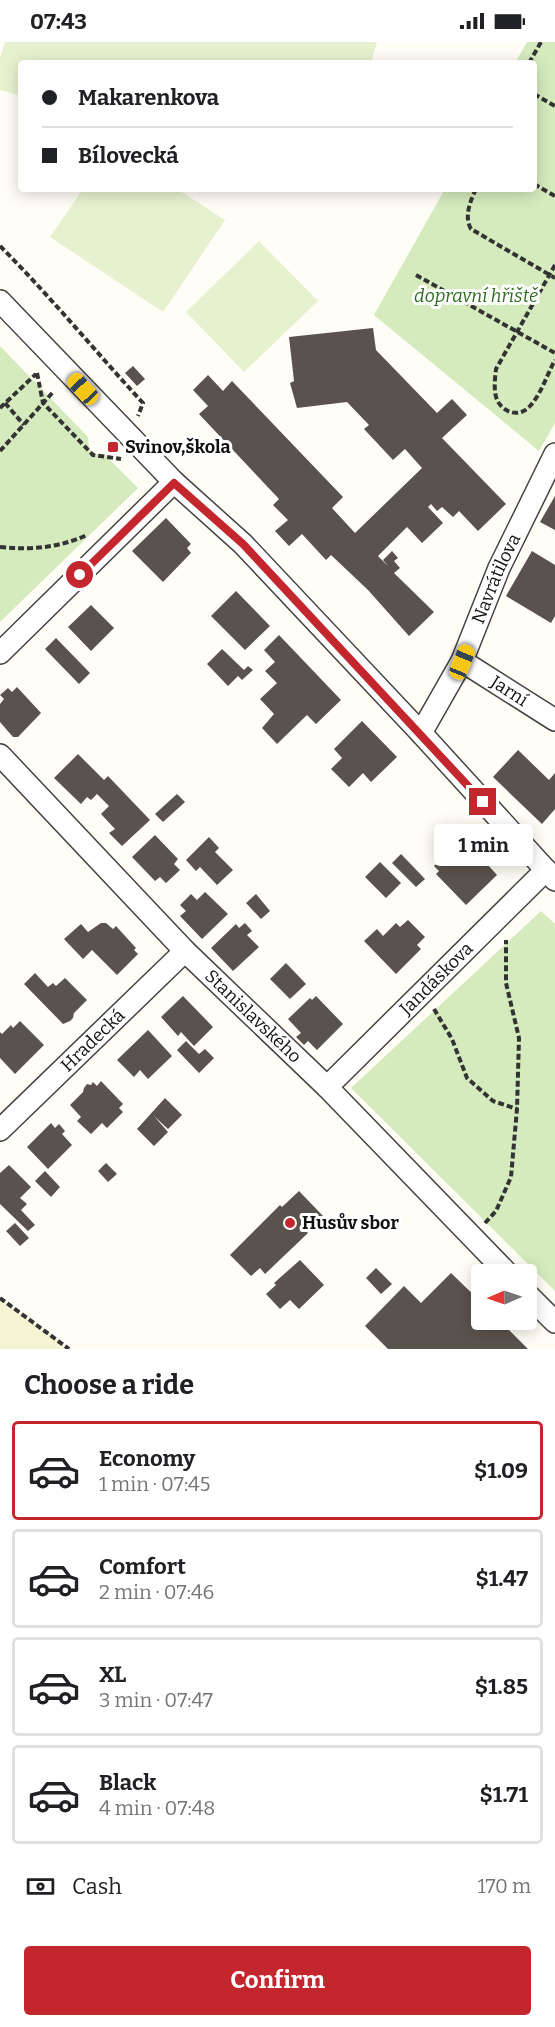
<!DOCTYPE html>
<meta charset="utf-8">
<style>
body{margin:0;font-family:Bitter,serif;background:#f6f6f6;color:#202124;height:100vh;display:flex;flex-direction:column;font-size:22px;white-space:nowrap}
*{box-sizing:border-box;margin:0}
p{font-size:20px;color:#757577}
.icon{flex:none;width:33px;height:33px;fill:none;stroke:currentColor;stroke-width:2;stroke-linecap:round;stroke-linejoin:round}
.map{position:relative;height:1307px;overflow:hidden}
.sheet{display:flex;flex-direction:column;background:#fff;flex:1}
.sheet>*{flex:none}
.banner{position:absolute;left:18px;top:18px;width:519px;height:132px;border-radius:6px;box-shadow:0 3px 15px #0003;display:grid;align-content:center;height:132px;padding:0 24px;background:#fff}
.needle{width:39px;rotate:268deg}
.controls{position:absolute;left:471px;top:1222px;display:grid;gap:12px}
.controls a{display:grid;place-items:center;width:66px;height:66px;border-radius:6px;background:#fff;box-shadow:0 3px 15px #0003;font-size:30px}
.end{position:absolute;width:27px;height:27px;margin:-14px;border:8px solid #c4262e;background:#fff;box-shadow:0 0 0 3px #fff}
.from{border-radius:50%}
.bubble{position:absolute;height:42px;border-radius:6px;background:#fff;box-shadow:0 3px 15px #0003;font-size:20px;font-weight:700;line-height:42px;text-align:center}
.car{position:absolute;width:18px;height:36px;margin:-18px -9px;border-radius:8px;box-shadow:0 0 4px 2px #0007;background:linear-gradient(#f5c518 24%,#345 0 40%,#f5c518 0 76%,#345 0 86%,#f5c518 0)}
.banner b{display:flex;align-items:center;gap:21px;height:57px;font-size:22px}
.banner b+b{border-top:2px solid #e0e0e0}
.banner i{width:15px;height:15px;background:#202124}
ul{padding:0;list-style:none}
li{display:flex;align-items:center;gap:18px;height:99px;margin:0 12px 9px;padding:0 12px;border:3px solid #e0e0e0;border-radius:6px}
li div{flex:1}
li b{display:block;font-size:22px}
li em{font-style:normal;font-weight:700}
li.current{border-color:#c4262e}
li>.icon{width:54px;height:54px;stroke-width:1.5}
h2{padding:0 24px;font-size:27px;line-height:72px}
.pay{display:flex;align-items:center;gap:15px;height:66px;padding:0 24px;font-size:22px}
.pay p{margin-inline-start:auto}
.cta{display:flex;gap:12px;margin-top:auto;padding:12px 24px}
.cta a{flex:1;height:69px;border-radius:6px;background:#c4262e;color:#fff;font-size:24px;font-weight:700;line-height:69px;text-align:center}
.status{display:flex;justify-content:space-between;align-items:center;height:42px;padding:0 30px;background:#fff;direction:ltr}
.status svg{height:16px;fill:currentColor}
.map>svg:first-child{display:block}
</style>
<div class="status"><b>07:43</b><svg viewBox="0 0 49 12"><path d="M0 12V9h3v3zM5 12V6h3v6zM10 12V3h3v9zM15 12V0h3v12zM26 1h20v11H26zM47 4h2v5h-2z"/></svg></div>
<div class="map">
<svg width="555" height="1307" viewBox="0 0 555 1307">
<rect width="100%" height="100%" fill="#fffdf5"/>
<path fill="#f6f3d4" d="M0,1256L63,1302L69,1307H0Z"/>
<g fill="#d5ebbd">
<path d="M527,0H555V381L539,409L374,273L445,147H534V21H515Z"/>
<path d="M0,304L88,395L89,407L95,412L105,413L138,446L0,580Z"/>
<path d="M541,869L555,882V1249L351,1046Z"/>
</g>
<g fill="#e6f2cf">
<path d="M5,0H377L371,21H21V54L0,48V16Z"/>
<path d="M83,147H177L225,178L163,270L50,195Z"/>
<path d="M259,199L318,259L244,330L186,270Z"/>
</g>
<g fill="#5a524d">
<path d="M373,286L376,308L437,371L452,357L467,373L442,396L506,462L478,489L459,469L453,475L442,465L437,469L431,462L428,465L443,481L422,501L407,485L378,514L388,524L383,518L392,509L398,516L394,519L400,526L394,531L434,570L409,594L368,548L331,513L326,518L302,492L289,504L275,489L288,478L273,463L279,457L199,372L208,364L193,348L208,333L223,349L232,339L343,455L332,466L355,491L422,426L405,407L393,418L364,387L369,383L347,360L297,366L290,341L294,339L289,295Z"/>
<path d="M133,324L145,337L137,344L125,331Z"/>
<path d="M555,454V488L540,480Z"/>
<path d="M166,476L191,502L187,506L191,511L163,540L132,509Z"/>
<path d="M532,509L555,523V574L551,581L506,554Z"/>
<path d="M236,549L270,584L245,608L211,574Z"/>
<path d="M91,563L114,586L91,609L68,585Z"/>
<path d="M279,593L341,658L316,682L307,673L277,702L262,686L274,672L260,657L277,641L265,629L275,620L264,608Z"/>
<path d="M56,596L90,631L79,642L45,607Z"/>
<path d="M222,607L244,628L248,624L253,628L242,638L238,634L228,644L207,622Z"/>
<path d="M17,645L41,671L18,695H13L0,680V662L4,657L0,653L8,646L12,650Z"/>
<path d="M362,679L397,715L371,740L363,731L349,745L331,727L342,716L334,707Z"/>
<path d="M518,708L549,738L555,731V767L542,782L493,735Z"/>
<path d="M78,712L104,738L108,734L150,778L122,804L109,791L115,787L101,772L109,764L97,752L91,758L87,755L81,762L54,736Z"/>
<path d="M177,752L185,760L163,780L155,772Z"/>
<path d="M155,793L178,817L174,822L180,828L166,841L160,835L155,839L132,815Z"/>
<path d="M209,795L219,806L215,810L233,828L217,843L200,825L196,829L186,818Z"/>
<path d="M467,802L478,813L481,812L487,819V822L497,833L466,863L436,832L439,829L434,824L454,805L459,810Z"/>
<path d="M401,812L425,837L416,845L392,821Z"/>
<path d="M380,820L401,841L386,856L365,835Z"/>
<path d="M205,850L228,872L202,897L180,874L186,869L180,863L191,852L197,858Z"/>
<path d="M256,852L270,869L261,877L246,861Z"/>
<path d="M408,878L425,895L417,903L421,907L396,932L364,899L377,887L383,894L396,881L400,885Z"/>
<path d="M101,881H106L113,887L116,884L136,906L134,908L138,912L117,933L92,908L83,917L64,897L81,882L88,890Z"/>
<path d="M245,881L252,889L247,893L259,905L233,929L211,906L236,882L239,886Z"/>
<path d="M286,921L306,942L290,957L270,937Z"/>
<path d="M35,931L48,945L53,941L56,944L65,936L87,958L74,971L73,976L70,979L63,982L24,942Z"/>
<path d="M183,954L213,985L194,1004L181,990L178,994L161,975Z"/>
<path d="M316,954L343,982L317,1008L308,999L304,1003L296,995L301,991L288,977L310,956L312,958Z"/>
<path d="M20,979L44,1003L15,1032L0,1016V990L2,992L11,983L13,986Z"/>
<path d="M148,988L172,1014L148,1037L140,1028L134,1035L117,1018Z"/>
<path d="M186,999L199,1012L205,1007L214,1016L199,1031L177,1008Z"/>
<path d="M101,1039L123,1062L119,1066L123,1070L107,1086L102,1081L91,1092L77,1079L81,1075L70,1063L83,1050L84,1046L87,1042L91,1043L93,1040L97,1044Z"/>
<path d="M165,1056L182,1073L168,1087L154,1074L168,1090L154,1104L137,1087Z"/>
<path d="M51,1081L55,1086L59,1082L65,1089L62,1092L72,1103L48,1127L27,1105Z"/>
<path d="M106,1121L117,1132L108,1140L98,1129Z"/>
<path d="M9,1123L31,1145L20,1156L27,1162L21,1168L35,1183L28,1189L0,1162V1131Z"/>
<path d="M45,1129L60,1145L51,1155L35,1139Z"/>
<path d="M299,1149L323,1174L307,1190L308,1191L265,1232L260,1226L251,1234L230,1213L280,1163L282,1165Z"/>
<path d="M15,1181L29,1196L20,1204L6,1189Z"/>
<path d="M300,1218L324,1243L299,1267L290,1258L280,1267L266,1252L276,1243L274,1241Z"/>
<path d="M376,1226L392,1242L381,1252L366,1236Z"/>
<path d="M451,1231L482,1261V1278H499L528,1307H388L365,1284L404,1244L421,1261Z"/>
</g>
<g fill="none" stroke-linecap="round" stroke-linejoin="round">
<defs>
<g id="minor">
<path d="M0,259L174,440L243,502L421,691L555,838"/>
<path d="M0,611L174,440"/>
<path id="s1" d="M462,619L555,678"/>
<path id="s2" d="M421,691L462,619L499,526L555,412"/>
<path id="s3" d="M0,713L185,909L327,1045L509,1233"/>
<path id="s4" d="M327,1045L546,828"/>
<path id="s5" d="M0,1088L185,909"/>
<path d="M526,1251L555,1280"/>
</g>
</defs>
<use href="#minor" stroke="#444" stroke-width="24"/>
<g stroke="#333" stroke-width="4" stroke-dasharray="6 3" stroke-linecap="butt">
<path d="M529,21L541,0"/>
<path d="M534,52L555,64"/>
<path d="M534,142L555,154"/>
<path d="M476,147C470,159 464,175 471,187L555,236"/>
<path d="M0,204C50,254 95,309 143,361L138,374"/>
<path d="M555,223L496,327C495,336 493,351 498,360C506,372 520,375 530,364C541,352 547,333 555,318"/>
<path d="M416,233L555,311"/>
<path d="M37,331L43,361L93,413L121,417"/>
<path d="M5,361L24,383"/>
<path d="M0,366L36,332"/>
<path d="M0,409L54,349"/>
<path d="M0,505C31,508 58,506 87,493"/>
<path d="M434,967L452,997L467,1036L493,1059L517,1067"/>
<path d="M485,1181L496,1169L511,1135L517,1067L519,996L506,941V898"/>
<path d="M0,1256L69,1307"/>
</g>
<use href="#minor" stroke="#fff" stroke-width="21"/>
</g>
<g fill="none" stroke-linecap="round" stroke-linejoin="round">
<path stroke="#c4262e" stroke-width="8" d="M80,533L174,441L243,502L483,760"/>
</g>
<g fill="#c4262e" stroke="#fff" stroke-width="2">
<rect x="107" y="399" width="12" height="12" rx="3"/>
<circle cx="290" cy="1181" r="6"/>
</g>
<g text-anchor="middle" dominant-baseline="central" stroke-width="6" stroke-linejoin="round" paint-order="stroke">
<g font-size="18" font-style="italic" fill="#2f6b1f" stroke="#fff">
<text x="476" y="254">dopravní hřiště</text>
</g>
<g font-size="18" font-weight="bold" fill="#111" stroke="#fff" text-anchor="start">
<text x="125" y="405">Svinov,škola</text>
<text x="302" y="1181">Husův sbor</text>
</g>
<g font-size="18" fill="#111" stroke="#fff">
<text stroke="none"><textPath href="#s2" startOffset="172">Navrátilova</textPath></text>
<text stroke="none"><textPath href="#s1" startOffset="56">Jarní</textPath></text>
<text stroke="none"><textPath href="#s4" startOffset="154">Jandáskova</textPath></text>
<text stroke="none"><textPath href="#s3" startOffset="364">Stanislavského</textPath></text>
<text stroke="none"><textPath href="#s5" startOffset="129">Hradecká</textPath></text>
</g>
</g>
</svg>
<div class="controls">
<a><svg class="needle" viewBox="-14 -14 28 28"><path d="M0-13l5 13h-10z" fill="#e53935"/><path d="M0 13l5-13h-10z" fill="#757577"/></svg></a>
</div>
<i class="end from" style="left:80px;top:533px"></i>
<i class="end" style="left:483px;top:760px"></i>
<div class="bubble" style="left:434px;top:782px;width:99px">1 min</div>
<i class="car" style="left:83px;top:347px;rotate:317deg"></i>
<i class="car" style="left:462px;top:620px;rotate:22deg"></i>
<div class="banner">
<b><i class="from"></i>Makarenkova</b>
<b><i></i>Bílovecká</b>
</div>
</div>
<section class="sheet">
<h2>Choose a ride</h2>
<ul>
<li class="current"><svg class="icon" aria-label="car" viewBox="0 0 24 24"><path d="M5 17H2v-5l4-1 3-4h7l3 4 3 1v5h-3M9 17h6M6 11h13"/><circle cx="7" cy="17" r="2"/><circle cx="17" cy="17" r="2"/></svg><div><b>Economy</b><p>1 min · 07:45</p></div><em>$1.09</em></li>
<li><svg class="icon" aria-label="car" viewBox="0 0 24 24"><path d="M5 17H2v-5l4-1 3-4h7l3 4 3 1v5h-3M9 17h6M6 11h13"/><circle cx="7" cy="17" r="2"/><circle cx="17" cy="17" r="2"/></svg><div><b>Comfort</b><p>2 min · 07:46</p></div><em>$1.47</em></li>
<li><svg class="icon" aria-label="car" viewBox="0 0 24 24"><path d="M5 17H2v-5l4-1 3-4h7l3 4 3 1v5h-3M9 17h6M6 11h13"/><circle cx="7" cy="17" r="2"/><circle cx="17" cy="17" r="2"/></svg><div><b>XL</b><p>3 min · 07:47</p></div><em>$1.85</em></li>
<li><svg class="icon" aria-label="car" viewBox="0 0 24 24"><path d="M5 17H2v-5l4-1 3-4h7l3 4 3 1v5h-3M9 17h6M6 11h13"/><circle cx="7" cy="17" r="2"/><circle cx="17" cy="17" r="2"/></svg><div><b>Black</b><p>4 min · 07:48</p></div><em>$1.71</em></li>
</ul>
<div class="pay"><svg class="icon" aria-label="cash" viewBox="0 0 24 24"><path d="M3 7h18v10H3z"/><circle cx="12" cy="12" r="2"/></svg>Cash<p>170 m</p></div>
<div class="cta"><a>Confirm</a></div>
</section>
